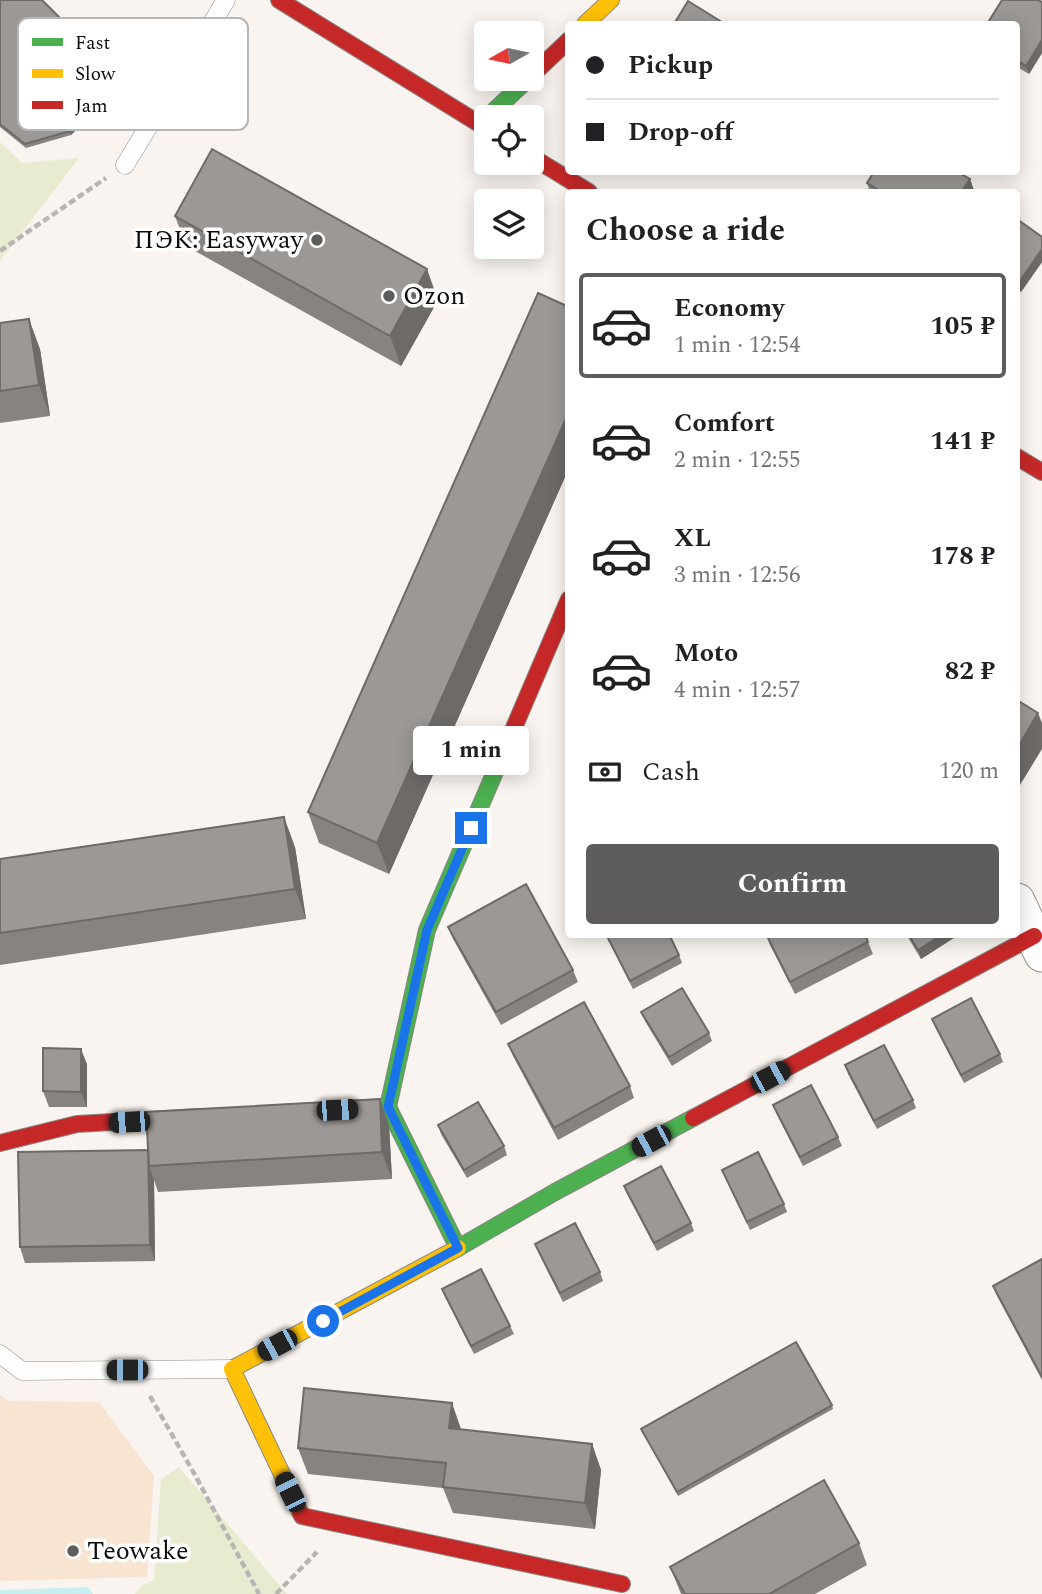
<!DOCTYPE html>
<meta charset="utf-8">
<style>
body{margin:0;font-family:Spectral,serif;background:#f2f2f2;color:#202124;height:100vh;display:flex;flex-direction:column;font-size:26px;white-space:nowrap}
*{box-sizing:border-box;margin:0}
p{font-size:23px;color:#757577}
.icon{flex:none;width:38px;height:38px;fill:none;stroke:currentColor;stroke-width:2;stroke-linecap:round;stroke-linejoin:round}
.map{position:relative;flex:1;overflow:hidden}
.drawer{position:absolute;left:565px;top:189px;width:455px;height:749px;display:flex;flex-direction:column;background:#fff;border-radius:7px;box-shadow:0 4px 18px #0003}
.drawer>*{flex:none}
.hud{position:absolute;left:565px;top:21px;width:455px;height:154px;border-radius:7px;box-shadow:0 4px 18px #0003;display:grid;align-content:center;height:154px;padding:0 21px;background:#fff}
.needle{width:46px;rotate:261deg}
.buttons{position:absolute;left:474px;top:21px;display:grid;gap:14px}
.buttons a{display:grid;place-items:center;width:70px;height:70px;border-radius:7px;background:#fff;box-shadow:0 4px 18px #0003;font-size:35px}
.end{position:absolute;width:32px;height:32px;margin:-16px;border:9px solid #1a73e8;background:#fff;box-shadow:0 0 0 4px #fff}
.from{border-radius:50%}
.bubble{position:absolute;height:49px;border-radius:7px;background:#fff;box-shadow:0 4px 18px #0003;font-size:23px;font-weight:700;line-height:49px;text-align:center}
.car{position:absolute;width:21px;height:42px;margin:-21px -10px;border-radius:9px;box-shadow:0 0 5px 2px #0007;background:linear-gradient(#222 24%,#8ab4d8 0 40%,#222 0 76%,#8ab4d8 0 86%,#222 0)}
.hud b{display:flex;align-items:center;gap:24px;height:66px;font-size:26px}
.hud b+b{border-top:2px solid #e0e0e0}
.hud i{width:18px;height:18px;background:#202124}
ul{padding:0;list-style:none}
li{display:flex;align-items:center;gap:21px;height:105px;margin:0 14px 10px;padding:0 7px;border:4px solid transparent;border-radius:7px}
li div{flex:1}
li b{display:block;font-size:26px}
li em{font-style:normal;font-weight:700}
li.on{border-color:#5e5d5b}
li>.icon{width:63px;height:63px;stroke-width:1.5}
h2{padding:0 21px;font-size:32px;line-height:84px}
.pay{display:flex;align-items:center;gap:18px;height:77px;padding:0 21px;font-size:26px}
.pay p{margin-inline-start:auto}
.button{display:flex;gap:14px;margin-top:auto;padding:14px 21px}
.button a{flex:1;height:80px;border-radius:7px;background:#5e5d5b;color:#fff;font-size:28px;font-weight:700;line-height:80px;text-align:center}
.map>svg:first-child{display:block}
</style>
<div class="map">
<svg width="1042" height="1594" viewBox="0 0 1042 1594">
<rect width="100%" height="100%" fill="#f9f4ef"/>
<g fill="#e9ebd1">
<path d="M0,142L22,163L79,158L0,261Z"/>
<path d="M179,1467L287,1594H135L142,1585L154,1580L161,1479Z"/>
</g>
<path fill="#f7e5d2" d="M0,1395L9,1401L99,1402L154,1476L147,1577L0,1581Z"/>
<path fill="#c9eef0" d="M88,1587L93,1594H0V1590Z"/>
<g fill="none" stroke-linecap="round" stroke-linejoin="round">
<defs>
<g id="lane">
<path d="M125,165L226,0"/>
<path d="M0,1354L22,1371L232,1369"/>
</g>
<path id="street" d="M1017,901L1042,954"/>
<g id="fast">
<path d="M480,124L528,79"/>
<path d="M388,1107L458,1248L555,1192L693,1118"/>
<path d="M330,1110L388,1107L427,930L507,744"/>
</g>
<g id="slow">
<path d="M585,24L611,0"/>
<path d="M300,1512L232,1369L458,1248"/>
</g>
<g id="jam">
<path d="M279,0L486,128"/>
<path d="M532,75L569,40"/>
<path d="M532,157L589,192"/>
<path d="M1017,457L1042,472"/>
<path d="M507,744L569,599"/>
<path d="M693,1118L1034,936"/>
<path d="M0,1143L77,1124L200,1117"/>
<path d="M300,1512L302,1516L622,1584"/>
</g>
</defs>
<use href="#lane" stroke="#92908e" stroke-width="19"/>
<use href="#street" stroke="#92908e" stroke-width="37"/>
<use href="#fast" stroke="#898784" stroke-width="18"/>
<use href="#slow" stroke="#898784" stroke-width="18"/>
<use href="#jam" stroke="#898784" stroke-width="18"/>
<g stroke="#b7b6b5" stroke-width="4.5" stroke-dasharray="7 3.5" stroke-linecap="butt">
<path d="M0,251L106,178"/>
<path d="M150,1396L195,1475L259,1594"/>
<path d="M276,1594L317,1552"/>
</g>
<use href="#lane" stroke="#fefdfd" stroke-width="18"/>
<use href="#street" stroke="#fefdfd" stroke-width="35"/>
<use href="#fast" stroke="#4caf50" stroke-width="16"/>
<use href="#slow" stroke="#ffc107" stroke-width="16"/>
<use href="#jam" stroke="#c62828" stroke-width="16"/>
</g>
<g fill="#868380">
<path d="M0,0L122,84L71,135L26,148L0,127Z"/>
<path d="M1042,2V53L1029,74L1017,67V24Z"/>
<path d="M970,179L974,191L973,192H870L867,183Z"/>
<path d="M175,216L438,300L401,366L186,246Z"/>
<path d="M1017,219L1042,237V262L1021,292L1017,289Z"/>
<path d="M569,307V468L389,874L319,843L308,812Z"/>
<path d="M0,323L40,349L50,416L0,423Z"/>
<path d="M295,847L306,919L0,965V859Z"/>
<path d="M448,927L573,970L578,982L501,1025L453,939Z"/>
<path d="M605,934H669L679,955L682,963L633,989Z"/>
<path d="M766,934L868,942L873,954L795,994L770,945Z"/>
<path d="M906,934H960L921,959Z"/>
<path d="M641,1012L709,1033L712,1041L672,1066L645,1021Z"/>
<path d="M932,1019L1000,1054L1003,1062L964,1083L935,1027Z"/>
<path d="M508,1044L630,1086L634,1098L558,1140L513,1056Z"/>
<path d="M87,1064V1107H49L43,1091Z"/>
<path d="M845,1065L913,1100L916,1108L877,1129L848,1074Z"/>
<path d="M380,1099L389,1125L392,1179L158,1192L154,1180L155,1261L25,1263L20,1247L148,1150Z"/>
<path d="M773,1105L838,1137L842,1146L803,1166L776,1113Z"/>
<path d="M438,1125L504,1146L507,1155L467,1178L441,1134Z"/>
<path d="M722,1170L784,1204L787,1212L750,1230Z"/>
<path d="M624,1186L691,1223L694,1231L657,1251L627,1194Z"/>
<path d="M535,1244L600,1272L603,1281L563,1302L538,1252Z"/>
<path d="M1042,1259V1380L996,1294L993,1286Z"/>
<path d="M442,1289L510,1326L514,1334L474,1354L445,1297Z"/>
<path d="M832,1405L833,1409L678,1496L641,1429Z"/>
<path d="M461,1430L592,1444L601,1470L595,1529L453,1513L443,1488L308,1474L298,1448Z"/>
<path d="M859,1543L867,1565L815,1594H681L670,1567Z"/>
</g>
<g fill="#6d6a68">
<path d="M1042,40V53L1029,74L1026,66Z"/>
<path d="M121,79L122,84L71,135L70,131Z"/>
<path d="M970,179L974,191L973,192H961Z"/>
<path d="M1042,249V262L1021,292L1018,284Z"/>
<path d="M427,269L438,300L401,366L390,336Z"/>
<path d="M29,319L40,349L50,416L39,385Z"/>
<path d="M569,412V468L389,874L377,843Z"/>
<path d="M1038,713L1042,723V749L1020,785L1017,776V749Z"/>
<path d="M284,817L295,847L306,919L295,889Z"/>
<path d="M943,934H960L921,959L918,950Z"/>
<path d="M81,1049L87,1064V1107L81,1092Z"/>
<path d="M380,1099L389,1125L392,1179L382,1152Z"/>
<path d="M148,1150L149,1166L154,1180L155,1261L150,1245Z"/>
<path d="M452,1403L461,1429L449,1428Z"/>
<path d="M592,1444L601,1470L595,1529L585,1503Z"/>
</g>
<g fill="#9c9895" stroke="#6d6a68" stroke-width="2">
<path d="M0,0H42L121,79L70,131L25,144L0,124Z"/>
<path d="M1002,0H1038L1042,2V40L1026,66L1017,60V24H987Z"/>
<path d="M688,1L725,24H674Z"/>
<path d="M212,149L427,269L390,336L175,216Z"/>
<path d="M874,172H958L970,179L961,192H882L867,183Z"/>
<path d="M1017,219L1042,237V249L1018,284L1017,283Z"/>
<path d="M538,293L569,307V412L377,843L308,812Z"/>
<path d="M29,319L39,385L0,391V323Z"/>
<path d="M1017,700L1038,713L1017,749Z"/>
<path d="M284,817L295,889L0,933V859Z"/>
<path d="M526,884L573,970L496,1012L448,927Z"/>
<path d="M606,934H669L679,955L630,981Z"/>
<path d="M766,934H865L868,942L790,982Z"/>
<path d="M908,934H943L918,950Z"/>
<path d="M682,988L709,1033L669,1057L641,1012Z"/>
<path d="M971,998L1000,1054L961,1075L932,1019Z"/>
<path d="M584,1002L630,1086L554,1128L508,1044Z"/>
<path d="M884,1045L913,1100L874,1121L845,1065Z"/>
<path d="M43,1048L81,1049V1092L43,1091Z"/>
<path d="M811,1085L838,1137L800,1157L773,1105Z"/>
<path d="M380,1099L382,1152L149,1166L146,1112Z"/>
<path d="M478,1102L504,1146L464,1170L438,1125Z"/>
<path d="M148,1150L150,1245L20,1247L18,1152Z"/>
<path d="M758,1152L784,1204L747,1222L722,1170Z"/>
<path d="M661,1166L691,1223L654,1243L624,1186Z"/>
<path d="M575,1223L600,1272L560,1293L535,1244Z"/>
<path d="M1042,1259V1377L993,1286Z"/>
<path d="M481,1269L510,1326L471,1346L442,1289Z"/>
<path d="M796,1342L832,1405L677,1492L641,1429Z"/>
<path d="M304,1388L452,1403L449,1428L592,1444L585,1503L443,1487L446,1463L298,1448Z"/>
<path d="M824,1480L859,1543L769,1594H685L670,1567Z"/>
</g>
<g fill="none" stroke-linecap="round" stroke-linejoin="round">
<path stroke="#1a73e8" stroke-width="9" d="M323,1321L458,1248L388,1107L427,930L471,828"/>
</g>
<g fill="#5e5d5b" stroke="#fff" stroke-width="2.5">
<circle cx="317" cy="240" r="7"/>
<circle cx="389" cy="296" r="7"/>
<circle cx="73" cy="1551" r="7"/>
</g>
<g text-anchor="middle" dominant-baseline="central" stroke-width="7" stroke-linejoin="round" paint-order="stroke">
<g font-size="26" fill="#0b0b0b" stroke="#fff" text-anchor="start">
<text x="303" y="240" text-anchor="end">ПЭК: Easyway</text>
<text x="403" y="296">Ozon</text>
<text x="87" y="1551">Teowake</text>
</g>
</g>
<rect x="18" y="18" width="230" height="112" rx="10" fill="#fff" stroke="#b6b6b6" stroke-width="2"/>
<rect x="32" y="38" width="31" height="8" fill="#4caf50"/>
<rect x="32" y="69" width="31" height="9" fill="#ffc107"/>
<rect x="32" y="101" width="31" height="8" fill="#c62828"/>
<g font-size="19" fill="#0b0b0b">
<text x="75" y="49">Fast</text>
<text x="75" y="80">Slow</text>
<text x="75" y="112">Jam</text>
</g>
</svg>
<div class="buttons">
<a><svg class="needle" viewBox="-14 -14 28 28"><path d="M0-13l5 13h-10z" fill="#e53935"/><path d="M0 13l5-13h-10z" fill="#757577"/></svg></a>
<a><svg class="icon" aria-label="locate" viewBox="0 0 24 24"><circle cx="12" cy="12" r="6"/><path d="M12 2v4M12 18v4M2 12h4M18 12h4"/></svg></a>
<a><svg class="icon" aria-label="layers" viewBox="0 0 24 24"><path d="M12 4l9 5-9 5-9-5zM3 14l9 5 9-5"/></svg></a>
</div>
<i class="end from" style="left:323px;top:1321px"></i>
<i class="end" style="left:471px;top:828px"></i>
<div class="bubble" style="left:413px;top:726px;width:116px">1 min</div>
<i class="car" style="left:770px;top:1077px;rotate:62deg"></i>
<i class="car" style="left:337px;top:1110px;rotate:87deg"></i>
<i class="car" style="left:129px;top:1122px;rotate:267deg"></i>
<i class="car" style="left:651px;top:1141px;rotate:242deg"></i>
<i class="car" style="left:277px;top:1345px;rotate:242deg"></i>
<i class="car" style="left:127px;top:1370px;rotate:270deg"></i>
<i class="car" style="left:290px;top:1492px;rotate:334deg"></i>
<div class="hud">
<b><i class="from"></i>Pickup</b>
<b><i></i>Drop-off</b>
</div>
<section class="drawer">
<h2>Choose a ride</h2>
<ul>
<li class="on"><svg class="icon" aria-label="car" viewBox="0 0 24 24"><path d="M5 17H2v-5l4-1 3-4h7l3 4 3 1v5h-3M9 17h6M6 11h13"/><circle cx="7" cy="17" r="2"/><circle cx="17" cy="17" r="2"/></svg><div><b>Economy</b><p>1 min · 12:54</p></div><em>105 ₽</em></li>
<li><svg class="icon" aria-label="car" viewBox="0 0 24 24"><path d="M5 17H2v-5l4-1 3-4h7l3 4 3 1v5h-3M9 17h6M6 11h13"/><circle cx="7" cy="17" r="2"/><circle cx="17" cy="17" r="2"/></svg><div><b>Comfort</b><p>2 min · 12:55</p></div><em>141 ₽</em></li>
<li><svg class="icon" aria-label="car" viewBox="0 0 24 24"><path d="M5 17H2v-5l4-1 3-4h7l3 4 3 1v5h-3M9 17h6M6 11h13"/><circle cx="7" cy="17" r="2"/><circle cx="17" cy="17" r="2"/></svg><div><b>XL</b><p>3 min · 12:56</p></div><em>178 ₽</em></li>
<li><svg class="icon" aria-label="car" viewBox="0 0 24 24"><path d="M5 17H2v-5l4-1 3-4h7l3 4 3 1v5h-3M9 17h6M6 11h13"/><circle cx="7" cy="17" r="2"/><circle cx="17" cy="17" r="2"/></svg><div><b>Moto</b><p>4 min · 12:57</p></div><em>82 ₽</em></li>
</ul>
<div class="pay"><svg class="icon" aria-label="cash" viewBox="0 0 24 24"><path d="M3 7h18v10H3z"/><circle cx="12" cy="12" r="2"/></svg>Cash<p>120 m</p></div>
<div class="button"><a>Confirm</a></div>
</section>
</div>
